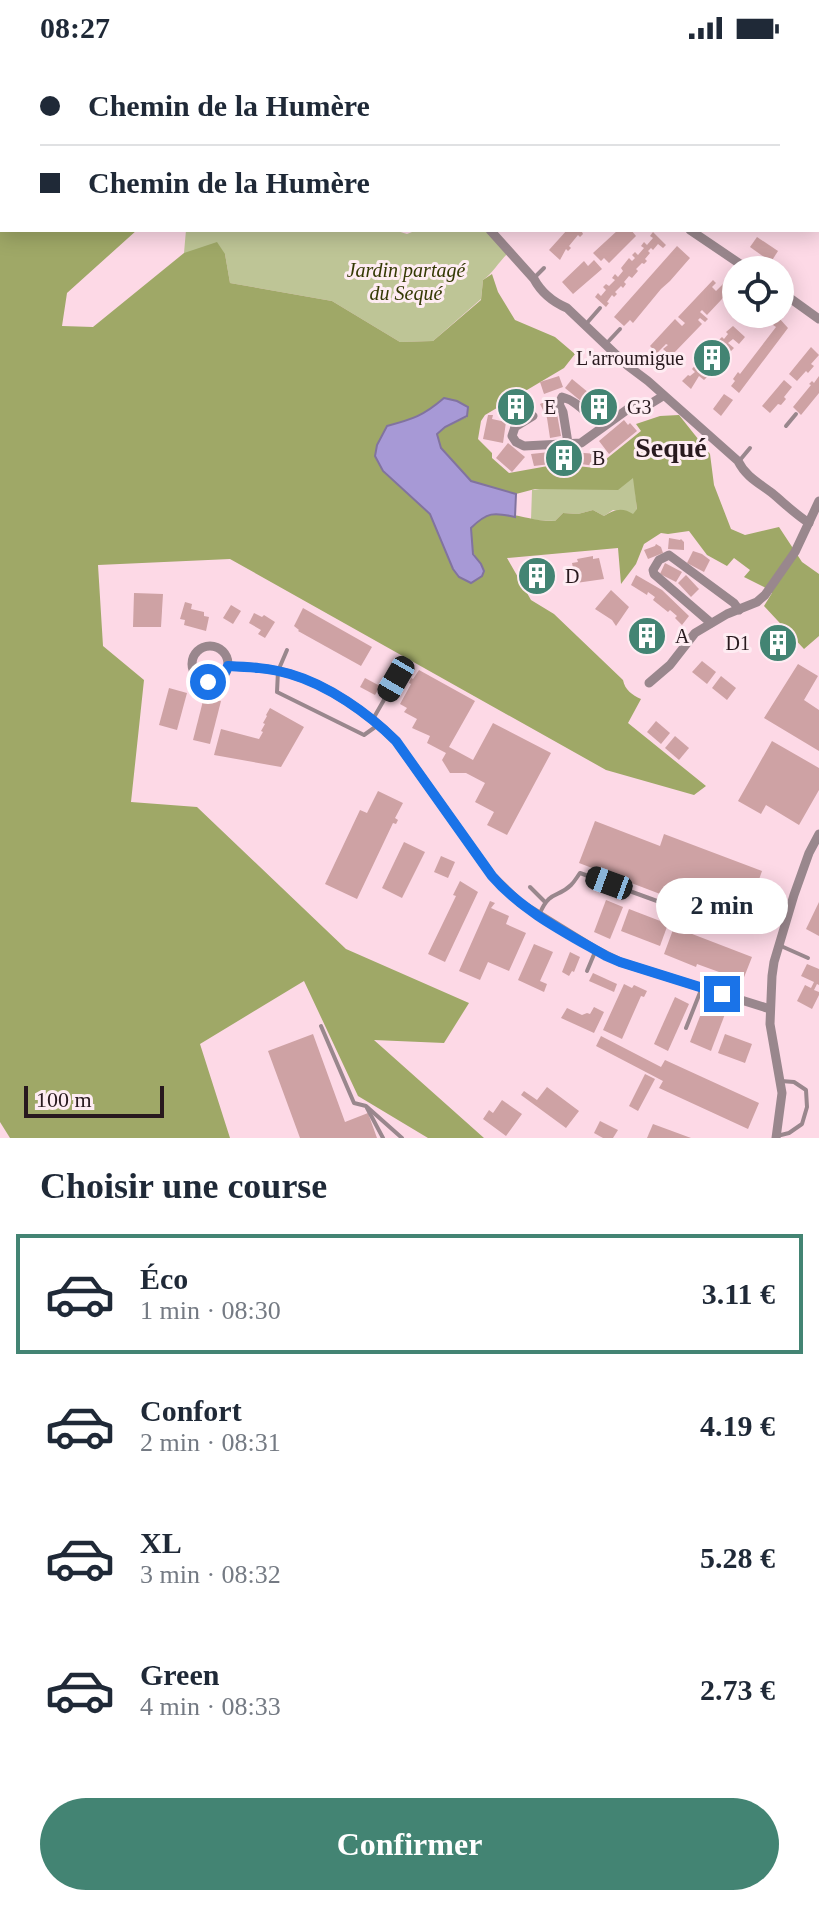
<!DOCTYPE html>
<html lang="fr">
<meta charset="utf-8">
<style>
body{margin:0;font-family:"Times New Roman",serif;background:#f2f2f3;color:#1f2937;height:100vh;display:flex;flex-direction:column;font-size:30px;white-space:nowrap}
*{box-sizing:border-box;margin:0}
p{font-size:26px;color:#747a83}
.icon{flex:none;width:44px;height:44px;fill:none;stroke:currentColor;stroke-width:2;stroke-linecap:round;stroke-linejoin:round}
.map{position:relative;height:1082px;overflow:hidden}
.drawer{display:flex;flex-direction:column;background:#fff;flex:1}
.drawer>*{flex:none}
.banner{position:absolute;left:0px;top:0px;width:820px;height:176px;box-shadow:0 4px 20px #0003;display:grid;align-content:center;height:176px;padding:0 40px;background:#fff}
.tools{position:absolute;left:722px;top:200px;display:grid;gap:16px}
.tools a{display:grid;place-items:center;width:72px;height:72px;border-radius:50%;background:#fff;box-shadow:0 4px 20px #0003;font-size:40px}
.scale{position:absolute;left:24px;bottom:20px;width:140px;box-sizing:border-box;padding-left:8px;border:4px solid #28191e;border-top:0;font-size:22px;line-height:28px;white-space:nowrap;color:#28191e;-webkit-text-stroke:6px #feecf2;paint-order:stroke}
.end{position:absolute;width:36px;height:36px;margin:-18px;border:10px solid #1a73e8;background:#fff;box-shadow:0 0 0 4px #fff}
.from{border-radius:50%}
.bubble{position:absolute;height:56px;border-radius:28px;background:#fff;box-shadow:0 4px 20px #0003;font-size:26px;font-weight:600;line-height:56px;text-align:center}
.car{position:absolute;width:24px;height:48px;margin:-24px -12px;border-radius:10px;box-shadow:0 0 6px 2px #0007;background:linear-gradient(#222 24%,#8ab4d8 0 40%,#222 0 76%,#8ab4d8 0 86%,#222 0)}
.banner b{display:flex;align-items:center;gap:28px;height:76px;font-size:30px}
.banner b+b{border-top:2px solid #e0e1e3}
.banner i{width:20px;height:20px;background:#1f2937}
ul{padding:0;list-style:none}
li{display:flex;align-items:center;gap:24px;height:120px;margin:0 16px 12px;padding:0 24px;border:4px solid transparent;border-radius:0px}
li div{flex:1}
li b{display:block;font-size:30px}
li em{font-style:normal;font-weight:600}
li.current{border-color:#438473}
li>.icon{width:72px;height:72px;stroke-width:1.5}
h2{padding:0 40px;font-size:36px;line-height:96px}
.cta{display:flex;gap:16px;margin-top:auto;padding:16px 40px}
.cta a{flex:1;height:92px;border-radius:48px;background:#438473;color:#fff;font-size:32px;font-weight:600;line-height:92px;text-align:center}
.status{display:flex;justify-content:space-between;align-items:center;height:56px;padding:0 40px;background:#fff;direction:ltr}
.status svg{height:22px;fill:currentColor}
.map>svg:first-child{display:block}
</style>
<div class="status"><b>08:27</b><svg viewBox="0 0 49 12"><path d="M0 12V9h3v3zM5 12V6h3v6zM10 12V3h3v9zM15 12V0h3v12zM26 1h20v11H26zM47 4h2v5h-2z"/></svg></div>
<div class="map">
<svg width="819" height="1082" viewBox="0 0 819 1082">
<rect width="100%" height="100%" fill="#fdd9e6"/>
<g fill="#bec596">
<path d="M186,174H394L407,178L417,174H486L507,198C498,207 493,217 483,224L481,243L433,285L400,286L332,245L230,227L225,198L184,197Z"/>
<path d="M634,421L637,454L633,459L613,454L604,460L593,454L578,458L563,457L555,465L531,464L532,434Z"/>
</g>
<path fill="#9fa867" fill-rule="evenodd" d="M0,0H417L416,2H2V174H137L67,237L62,270L93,271L184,197L217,186L225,198L230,227L332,245L400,286L433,285L481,244L483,224L492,218L498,236L515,264L555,281L575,298L564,312L485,359L481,365L478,383L492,397V402L509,417L559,408L595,412L641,375L636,368L660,360L679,359L710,398L714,429L731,473L745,479L779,471L802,506L819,518V580L804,593L764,550L772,537L764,531L744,521L750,514L734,502L727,510L707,499L689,475L668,478L661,477L644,488L636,508L621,528L618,492L507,502L531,544L554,558L623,624C625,634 632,639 641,643L628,667L706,730L694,739L606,714L230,503L98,509L103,590L144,624L131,746L197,751L346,893L469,947L444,987L374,984L484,1082H428L358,1040L304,925L200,988L230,1082H10L0,1066ZM444,342L467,361L445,371L437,378L441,392L471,425L507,436L516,438L535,433L618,434L633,422L637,453L633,458C623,451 614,453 604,460L593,454L578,458L563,457L555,465C535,466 518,458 498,457C487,457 470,467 470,479C470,491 473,499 481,508L453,513L430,458L387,370C413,363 424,360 444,342Z"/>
<path fill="#a799d6" stroke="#81739f" stroke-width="2" d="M444,342L457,345L468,351L467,360L445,371L437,378L441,392L471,425L516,438L515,461C494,456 487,456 471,472L473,498L481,508L484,515L482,520L471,527L459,521L453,513L430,458L383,415L375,400L377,389L387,370C413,363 423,360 444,342Z"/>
<g fill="#cea2a4">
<path d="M567,174H583L582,176L583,178L580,181L578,179L569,190L571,192L568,195L566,193L560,204L549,194Z"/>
<path d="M618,174H631L636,180L609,207L604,202L601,205L593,197Z"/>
<path d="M653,176L666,189L663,192L658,188L653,194L651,192L648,195L650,197L645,203L647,205L644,208L642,207L636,213L638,215L632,222L629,220L624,226L626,228L623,232L621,230L615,236L617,238L614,241L612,239L607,246L609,247L606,251L595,241L598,237L601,240L606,234L603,231L606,228L609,230L615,224L612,222L615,218L618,221L623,215L621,212L629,202L632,205L635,202L632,199L635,196L638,199L644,192L641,190L644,186L647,189L653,182L650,180Z"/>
<path d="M757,181L778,195L771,206L750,191Z"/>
<path d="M677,190L690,202L670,225L661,233L633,267L630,264L624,270L614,261Z"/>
<path d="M594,204L602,213L573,238L562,226L584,205L588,210Z"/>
<path d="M713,224L716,227L712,231L716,235L725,226L729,230L733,225L736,228L707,259L702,254L700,256L708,263L705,266L700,262L698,264L702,268L671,300L663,293L668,289L666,288L657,297L650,290L675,263L682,270L685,267L678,261Z"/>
<path d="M779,262L788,272L739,337L731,330L735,325L733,323L738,316L740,318L776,271L773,269Z"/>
<path d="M733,270L745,281L739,288L733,283L728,287L734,292L721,305L716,301L712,306L717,311L704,324L699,320L691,333L682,325L688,319L690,320L695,316L692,313L698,306L699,307L705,300L707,302L711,297L708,294L722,281L724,283L728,278L726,276Z"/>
<path d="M811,291L819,299L811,308L814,310L808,317L806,315L797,325L789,318Z"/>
<path d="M559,320L563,331L544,338L540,326Z"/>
<path d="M819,320V337L801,359L793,351L811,329L809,328L812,325L814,327Z"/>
<path d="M572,323L589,337L582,346L565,332Z"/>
<path d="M784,324L792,331L784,341L786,343L781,349L778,348L770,357L762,350Z"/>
<path d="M520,337L531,354L512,365L502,348Z"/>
<path d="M724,338L733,344L721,360L713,353Z"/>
<path d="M592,340L611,351L605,361L586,350Z"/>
<path d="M551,343L557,358L561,380L550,382L547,362L540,348Z"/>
<path d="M488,359H493L492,363L506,366L503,387L483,383Z"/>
<path d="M624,364L628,369L630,367L637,375L609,398L599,385Z"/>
<path d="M508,387L525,401L512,416L496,402Z"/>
<path d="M559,395L597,398L595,410L567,406L534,410L531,398Z"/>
<path d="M669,482L680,484L681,483L684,486V494L668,493Z"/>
<path d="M656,488L661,491L663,497L648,503L644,494L655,490Z"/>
<path d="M693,495L702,498L710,504L704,516L687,507Z"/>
<path d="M593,500V503L599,502L604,523L576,527L572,507L578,506L577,503Z"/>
<path d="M540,504L555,519L535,538L520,523L525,519L523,516L534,506L536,508Z"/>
<path d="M665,507L682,516L676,526L660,518Z"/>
<path d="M636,519L662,534L689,560L682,569L675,562L677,560L670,554L668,556L653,544L655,541L648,536L647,539L631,529Z"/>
<path d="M686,519L699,533L691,541L678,527Z"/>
<path d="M611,534L629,551L616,570L612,564L595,553Z"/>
<path d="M134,537L163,538L161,571H133Z"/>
<path d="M185,546L192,548L191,553L204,556V560L209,561L206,575L184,569L185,564L180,563Z"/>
<path d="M231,549L241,555L233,568L223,562Z"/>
<path d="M303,552L372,591L361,610L298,575L299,574L294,570Z"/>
<path d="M254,557L262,561L264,559L275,566L265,582L258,578L261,574L249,567Z"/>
<path d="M646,562L664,579L651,597L630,581Z"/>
<path d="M702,605L716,616L707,628L692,616Z"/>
<path d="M798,608L818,620L804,644L819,654V695L764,662Z"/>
<path d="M419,614L475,645L449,691L473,704L493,667L551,697L507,779L487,769L494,756L475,746L485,727L466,717H450L442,704L446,697L427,687L430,680L412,672L417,663L404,656L407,652L400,648L411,628L409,627L411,622L413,623Z"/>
<path d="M721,620L736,632L727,644L712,632Z"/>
<path d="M365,622L380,630L375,639L360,631Z"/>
<path d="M169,632L187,637L177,674L159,669Z"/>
<path d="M204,641L221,645L210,688L193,684Z"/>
<path d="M270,652L304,671L281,711L214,699L221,673L259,683L263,676L261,675L265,668L263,667L267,660L266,659Z"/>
<path d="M656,665L670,677L661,688L647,676Z"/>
<path d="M675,680L689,692L679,704L665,692Z"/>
<path d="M772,685L819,712V734L799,769L766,749L761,758L738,745Z"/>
<path d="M378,735L403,747L395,762L398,764L396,768L393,767L357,843L325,828L360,754L367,757Z"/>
<path d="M595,765L660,790L664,778L762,815L741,875L734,873L736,867L579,807Z"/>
<path d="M404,786L425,796L402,842L382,832Z"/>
<path d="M441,800L455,806L448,822L434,816Z"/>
<path d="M460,825L478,836L445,906L428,898L456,840L453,839Z"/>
<path d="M606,844L623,851L610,883L594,876Z"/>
<path d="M490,845L495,847L491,852L509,860L506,868L526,877L509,915L488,906L480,924L459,915Z"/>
<path d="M819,846V880L806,873Z"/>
<path d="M629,853L668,868L660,890L621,875Z"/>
<path d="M674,871L752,901L741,929L729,925L730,920L697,908L696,911L664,898Z"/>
<path d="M534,888L553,896L540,925L547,928L544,936L518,924Z"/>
<path d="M570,896L580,901L574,916L572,915L569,920L562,916Z"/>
<path d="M807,908L819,913V929L817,928L814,934L819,936V939L812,953L797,945L805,929L811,932L814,926L801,920Z"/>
<path d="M593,917L617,928L614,936L589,925Z"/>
<path d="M624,928L632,932L634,929L647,935L644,941L641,940L622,983L603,974Z"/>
<path d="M675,941L689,948L668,995L654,988Z"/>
<path d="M704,950L725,958L711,995L690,986Z"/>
<path d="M594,951L604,956L594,977L561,962L567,952L582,959L587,957L590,958Z"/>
<path d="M313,978L345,1066L368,1057L377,1082H300L268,995Z"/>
<path d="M725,978L752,988L745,1007L718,997Z"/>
<path d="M601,980L661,1011L665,1004L759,1047L748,1073L659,1032L663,1025L596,990Z"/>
<path d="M645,1018L655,1023L638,1055L629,1050Z"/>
<path d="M547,1031L579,1055L566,1072L521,1039L524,1035L537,1044Z"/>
<path d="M502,1044L522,1058L506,1080L483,1063L489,1054L493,1057Z"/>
<path d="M600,1065L618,1074L613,1082H603L594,1077Z"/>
<path d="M653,1068L691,1082H647Z"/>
</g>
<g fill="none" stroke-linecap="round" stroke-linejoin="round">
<g stroke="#99878d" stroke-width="4">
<path d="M534,222L544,212"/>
<path d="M586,268L600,252"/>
<path d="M606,288L620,273"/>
<path d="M786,370L796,358"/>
<path d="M740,404L750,392"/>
<path d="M287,594L278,615L277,636L364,679L378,669"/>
<path d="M373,663L396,623"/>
<path d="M530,831L545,846"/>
<path d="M540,857C550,834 558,842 571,829C575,825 577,821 580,817L668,849"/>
<path d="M781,890L808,902"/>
<path d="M587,915L595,896"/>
<path d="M321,970L354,1047L366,1050L402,1082"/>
<path d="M686,972L701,934"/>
<path d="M367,1052L383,1082"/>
<path d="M777,1080L789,1077L802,1068L807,1051L806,1034L794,1026L781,1025"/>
</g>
<g stroke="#99878d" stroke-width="9">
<path d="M529,0L530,2"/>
<path d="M611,2L613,0"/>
<path d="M490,174L534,223C541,236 553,246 567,252L628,310L648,325L738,405C746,421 759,427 772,437C784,447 795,458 809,467"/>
<path d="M690,174L749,214"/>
<path d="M780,235L819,263"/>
<path d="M533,360L515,371L512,380L516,386L524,390L581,387L628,353L650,348L663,340"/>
<path d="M568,387L563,356L559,348L562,341C578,345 589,361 603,370"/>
<path d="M711,567L654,518L653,514L659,504L669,499L734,547L739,554"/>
<circle cx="210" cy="608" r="18"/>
<path d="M228,610C249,611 270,612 290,618C328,629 368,657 396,685L492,820L520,847L596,894L620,906L770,953"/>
<path d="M649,627L670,609L695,577L727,558L757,546L765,539L795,496L819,445"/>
<path d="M776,1082L782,1037L770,968L772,920L774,906L794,839L809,797L819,778"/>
</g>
</g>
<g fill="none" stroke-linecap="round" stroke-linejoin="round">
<path stroke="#1a73e8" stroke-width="10" d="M208,626C219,624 224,621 228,610C249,611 270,612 290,618C328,629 368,657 396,685L492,820C522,855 566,877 606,900L620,906L722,938"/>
</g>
<defs>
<symbol id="building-disc" viewBox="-11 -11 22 22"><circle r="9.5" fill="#438473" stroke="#feecf2"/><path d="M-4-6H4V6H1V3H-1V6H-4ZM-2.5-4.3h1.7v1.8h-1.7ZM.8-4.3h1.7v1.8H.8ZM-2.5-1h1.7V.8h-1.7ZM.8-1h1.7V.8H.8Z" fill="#fff"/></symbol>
</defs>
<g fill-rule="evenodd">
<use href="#building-disc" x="690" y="280" width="44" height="44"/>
<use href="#building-disc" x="494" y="329" width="44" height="44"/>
<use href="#building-disc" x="577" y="329" width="44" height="44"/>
<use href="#building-disc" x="542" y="380" width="44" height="44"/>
<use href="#building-disc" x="515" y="498" width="44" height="44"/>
<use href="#building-disc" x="625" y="558" width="44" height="44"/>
<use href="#building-disc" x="756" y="565" width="44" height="44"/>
</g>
<g text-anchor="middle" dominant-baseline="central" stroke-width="6" stroke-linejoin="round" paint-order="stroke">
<g font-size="20" font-style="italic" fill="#343904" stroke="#feecf2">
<text x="406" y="214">Jardin partagé<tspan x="406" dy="23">du Sequé</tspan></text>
</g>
<g font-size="20" fill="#28191e" stroke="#feecf2" text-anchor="start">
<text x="684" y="302" text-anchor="end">L'arroumigue</text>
<text x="544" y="351">E</text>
<text x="627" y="351">G3</text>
<text x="592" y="402">B</text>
<text x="565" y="520">D</text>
<text x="675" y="580">A</text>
<text x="750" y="587" text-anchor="end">D1</text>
</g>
<g font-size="28" font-weight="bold" fill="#28191e" stroke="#feecf2">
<text x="671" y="391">Sequé</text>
</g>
</g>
</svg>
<div class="tools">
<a><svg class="icon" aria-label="locate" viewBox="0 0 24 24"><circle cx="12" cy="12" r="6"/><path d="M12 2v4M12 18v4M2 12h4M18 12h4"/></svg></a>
</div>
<div class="scale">100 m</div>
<i class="end from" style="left:208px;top:626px"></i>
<i class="end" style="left:722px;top:938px"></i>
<div class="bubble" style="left:656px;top:822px;width:132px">2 min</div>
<i class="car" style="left:396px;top:623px;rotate:210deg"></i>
<i class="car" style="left:609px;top:827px;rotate:290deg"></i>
<div class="banner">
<b><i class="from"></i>Chemin de la Humère</b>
<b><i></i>Chemin de la Humère</b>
</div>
</div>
<section class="drawer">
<h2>Choisir une course</h2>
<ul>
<li class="current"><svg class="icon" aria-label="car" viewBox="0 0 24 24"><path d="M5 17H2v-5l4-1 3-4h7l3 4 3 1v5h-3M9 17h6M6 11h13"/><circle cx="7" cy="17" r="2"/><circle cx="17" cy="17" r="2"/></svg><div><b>Éco</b><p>1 min · 08:30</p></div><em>3.11 €</em></li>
<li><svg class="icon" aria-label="car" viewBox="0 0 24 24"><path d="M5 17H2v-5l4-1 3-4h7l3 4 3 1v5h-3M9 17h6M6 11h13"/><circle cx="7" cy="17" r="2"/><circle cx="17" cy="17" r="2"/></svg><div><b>Confort</b><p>2 min · 08:31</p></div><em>4.19 €</em></li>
<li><svg class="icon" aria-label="car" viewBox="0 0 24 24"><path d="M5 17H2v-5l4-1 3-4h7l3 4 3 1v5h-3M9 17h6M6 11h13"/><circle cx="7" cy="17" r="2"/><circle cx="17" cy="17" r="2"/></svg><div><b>XL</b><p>3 min · 08:32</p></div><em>5.28 €</em></li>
<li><svg class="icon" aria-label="car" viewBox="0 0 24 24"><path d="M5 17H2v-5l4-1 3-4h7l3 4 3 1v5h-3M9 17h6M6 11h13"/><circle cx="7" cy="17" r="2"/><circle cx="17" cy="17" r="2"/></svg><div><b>Green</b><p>4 min · 08:33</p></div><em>2.73 €</em></li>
</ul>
<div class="cta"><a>Confirmer</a></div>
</section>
